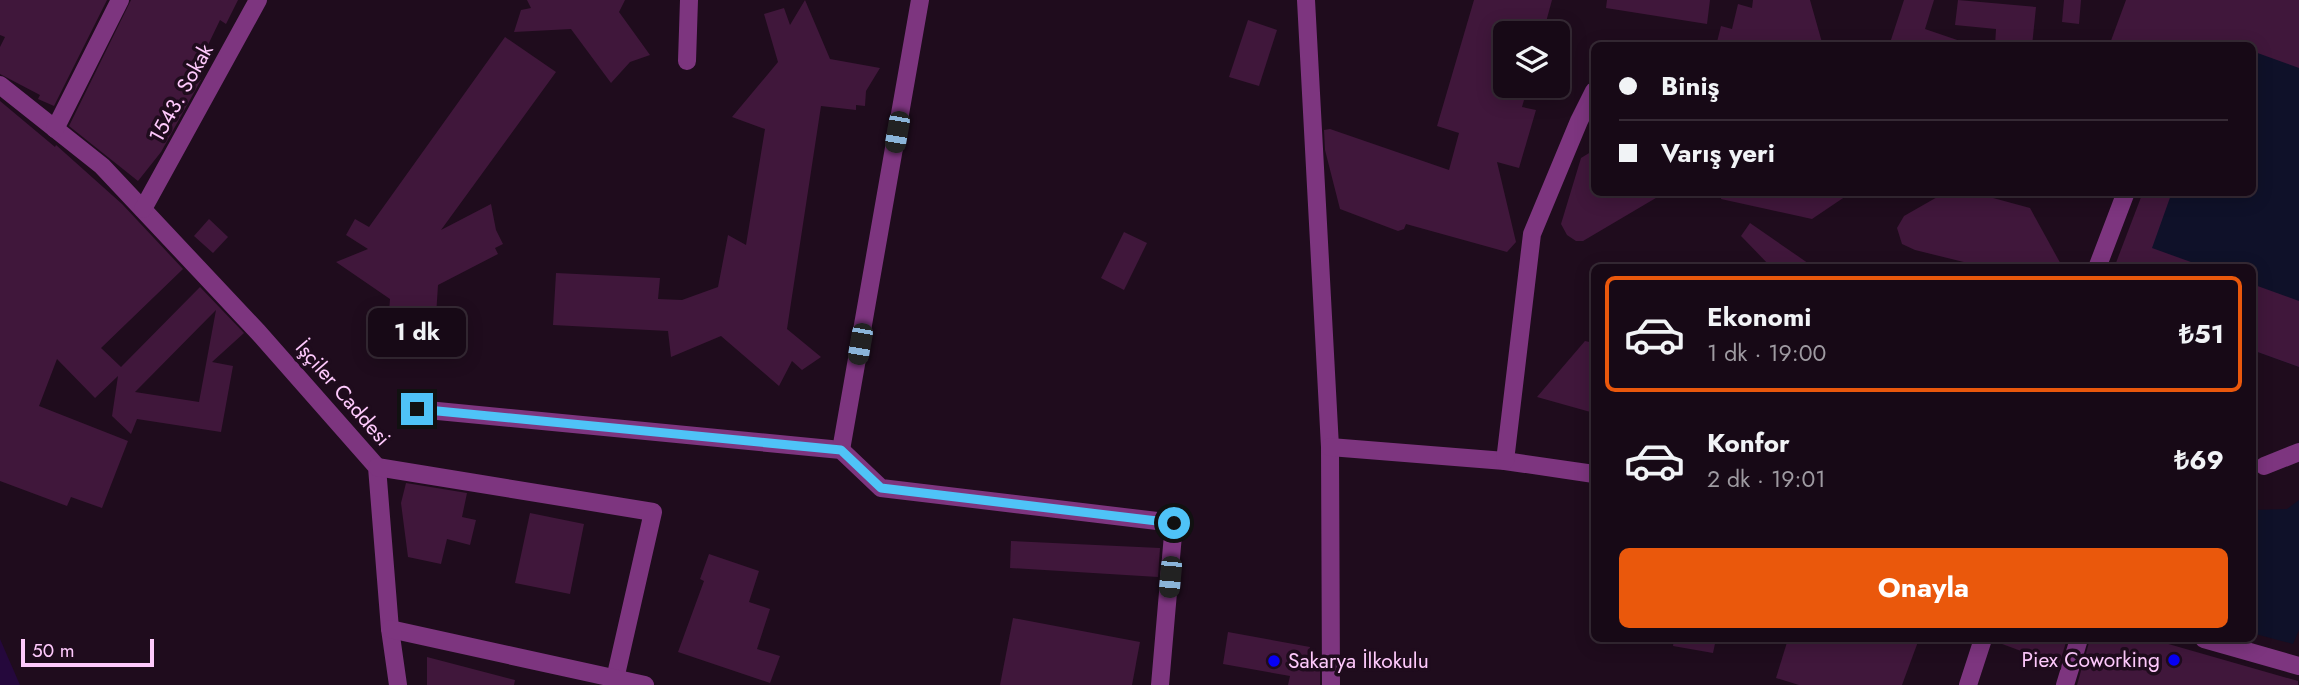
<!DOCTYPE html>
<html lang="tr">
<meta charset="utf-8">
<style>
body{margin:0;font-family:Jost,sans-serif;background:#20121f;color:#f1f3f6;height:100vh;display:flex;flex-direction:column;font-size:26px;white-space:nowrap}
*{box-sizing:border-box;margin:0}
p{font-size:23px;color:#9e9aa1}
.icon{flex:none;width:38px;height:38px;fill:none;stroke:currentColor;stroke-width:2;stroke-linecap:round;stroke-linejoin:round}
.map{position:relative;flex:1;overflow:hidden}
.panel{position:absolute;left:1591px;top:264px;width:665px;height:378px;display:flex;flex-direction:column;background:#170916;border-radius:10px;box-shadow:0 4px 18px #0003,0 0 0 2px #362a35}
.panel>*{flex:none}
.banner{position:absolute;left:1591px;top:42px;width:665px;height:154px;border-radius:10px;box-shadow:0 4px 18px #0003,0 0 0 2px #362a35;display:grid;align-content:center;height:154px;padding:0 28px;background:#170916}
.buttons{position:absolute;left:1493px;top:21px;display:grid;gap:14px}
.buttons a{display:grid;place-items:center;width:77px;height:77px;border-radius:10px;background:#170916;box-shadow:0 4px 18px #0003,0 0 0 2px #362a35;font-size:35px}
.scale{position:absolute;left:21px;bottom:18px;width:133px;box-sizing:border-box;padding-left:7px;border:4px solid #ffcafd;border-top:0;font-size:19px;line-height:24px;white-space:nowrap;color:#ffcafd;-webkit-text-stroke:5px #1f0c1d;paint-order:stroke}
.end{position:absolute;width:32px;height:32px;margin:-16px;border:9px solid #4fc3f7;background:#111;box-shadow:0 0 0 4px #111}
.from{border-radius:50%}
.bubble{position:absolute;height:49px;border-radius:10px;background:#170916;box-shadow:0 4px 18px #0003,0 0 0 2px #362a35;font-size:23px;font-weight:700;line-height:49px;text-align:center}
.car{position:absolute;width:21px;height:42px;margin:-21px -10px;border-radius:9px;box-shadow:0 0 5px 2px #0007;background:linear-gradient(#222 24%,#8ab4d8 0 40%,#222 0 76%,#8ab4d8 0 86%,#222 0)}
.banner b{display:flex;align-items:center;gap:24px;height:66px;font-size:26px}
.banner b+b{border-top:2px solid #362a35}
.banner i{width:18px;height:18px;background:#f1f3f6}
ul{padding:12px 0 0;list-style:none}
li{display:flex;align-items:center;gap:21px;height:116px;margin:0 14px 10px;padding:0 14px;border:4px solid transparent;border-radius:10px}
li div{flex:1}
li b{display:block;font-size:26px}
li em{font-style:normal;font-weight:700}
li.selected{border-color:#ea580c}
li>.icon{width:63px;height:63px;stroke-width:1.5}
.primary-button{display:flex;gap:14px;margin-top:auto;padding:14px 28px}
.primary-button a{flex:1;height:80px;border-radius:10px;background:#ea580c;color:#fff;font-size:28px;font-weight:700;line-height:80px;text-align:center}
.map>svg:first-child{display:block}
</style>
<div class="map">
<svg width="2299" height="685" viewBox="0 0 2299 685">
<rect width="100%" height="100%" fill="#1f0c1d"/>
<g fill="#0f1129">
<path d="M2299,0V367L2252,350V268H2115L2143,193L2252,192V46Z"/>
<path d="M2299,500V630L2293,644L2252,633V510L2287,509Z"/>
</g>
<path fill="#25083c" d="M0,639L20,685H0Z"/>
<g fill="#40173b" fill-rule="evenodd">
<path d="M0,0H107L54,106L38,99L40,95L0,74V47L5,37L0,35Z"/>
<path d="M131,0H238L226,24L220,20L207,47L212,50L197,79L201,80L161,152L138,181L69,126Z"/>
<path d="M527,0H625L619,12L650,55L630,62L611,83L571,29L514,32L521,10L531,8Z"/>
<path d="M805,0L830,59L880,68L866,91L865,106L856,105V110L821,106L787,329L821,357L802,370L792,361L779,386L721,336L671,357L668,331L553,325L556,273L660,278L658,299L682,300L718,287L728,235L746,245L765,129L732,117L778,62L764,14L784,8L790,25Z"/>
<path d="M1474,0H1552L1543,33H1505V86H1528L1522,107L1536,110L1519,168L1497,162L1516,242L1507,252L1406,224L1404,229L1398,231L1340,209L1325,150L1324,130L1330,129L1449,170L1459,133L1437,126Z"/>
<path d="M1607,0H1710L1707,24L1606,8Z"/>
<path d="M1753,0H1810L1823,46H1716L1721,26L1732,29L1738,4L1752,8Z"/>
<path d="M1904,0H1934L1925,29L1966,43L1965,46H1889Z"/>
<path d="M1958,0L2036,7L2032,46H1995L1996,29L1955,25Z"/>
<path d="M2064,0H2081L2079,24L2062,22Z"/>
<path d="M2126,0H2299V68L2252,51V46H2109Z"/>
<path d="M1248,20L1277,30L1259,86L1229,77Z"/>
<path d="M505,37L556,72L441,230L491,204L496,230L503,244L495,248L498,254L438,285L434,347L417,341L412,356L386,354L390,299L336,262L368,249L346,235L355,219L369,227Z"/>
<path d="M0,101L55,147L56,145L122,204L183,269L101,348L121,367L200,287L244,333L212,362L233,366L221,432L137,419L131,434L112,416L118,376L95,398L57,359L39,406L128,441L102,508L71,497L67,506L0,481ZM216,310L199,402L135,392Z"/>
<path d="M1594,150V192H1666L1583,241H1576L1567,235L1561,224L1581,158Z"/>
<path d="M1722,192H1852L1812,219L1721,199Z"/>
<path d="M1946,192H1971L2030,208L2063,268H1988L1915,250L1902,244L1897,228L1904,216Z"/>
<path d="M2143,192H2172L2152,248L2202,266V268H2114Z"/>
<path d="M209,219L228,237L213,253L194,236Z"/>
<path d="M1750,223L1815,268H1772L1741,236Z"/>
<path d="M1124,232L1147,243L1124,290L1101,278Z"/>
<path d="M2252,284L2299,301V367L2252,350Z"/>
<path d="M1585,341L1594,343V413L1537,397Z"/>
<path d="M406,483L467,493L462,517L476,520L470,545L447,539L441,564L408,557L401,503Z"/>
<path d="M530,513L584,524L570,594L515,583Z"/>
<path d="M1011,541L1160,548L1158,577L1010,568Z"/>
<path d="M709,554L759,571L749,602L770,609L757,649L780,656L770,683L678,652L704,581L700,579Z"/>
<path d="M1013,618L1140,642L1132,685H1000Z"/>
<path d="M1228,632L1310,647L1309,655L1320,657V685H1288L1290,676L1223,664Z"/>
<path d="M1674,639H1716L1713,653L1673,646Z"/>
<path d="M1788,639H1919L1902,685H1799L1776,678Z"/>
<path d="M1994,639H2067L2059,665L1994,641Z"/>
<path d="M2090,639H2151L2298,681V685H2077Z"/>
<path d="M427,657L515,680L514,685H427Z"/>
</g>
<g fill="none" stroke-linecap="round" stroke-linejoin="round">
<g stroke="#7d357f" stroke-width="18">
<path d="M1306,0L1330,447L1331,685"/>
<path d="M687,61L689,0"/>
<path d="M0,85L102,166L258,332L377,467L390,629L398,685"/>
<path d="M55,129L120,0"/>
<path d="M143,209L258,0"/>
<path d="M2097,268L2126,192"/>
<path d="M417,409L841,450L881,488L1174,523L1160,685"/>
<path d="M1330,447L1505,461L1594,474"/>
<path d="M841,450L920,0"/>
<path d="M1505,461L1532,234L1579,121L1594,91"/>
<path d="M2264,466L2299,452"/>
<path d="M377,467L653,512L615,679"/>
<path d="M390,629L645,685"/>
<path d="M2204,639L2299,666"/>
<path d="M1968,685L1983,639"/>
<path d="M2065,685L2079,639"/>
</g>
</g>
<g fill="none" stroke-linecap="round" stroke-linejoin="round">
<path stroke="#4fc3f7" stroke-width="9" d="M417,409L841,450L881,488L1174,523"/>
</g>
<g fill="#0700f5" stroke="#1f0c1d" stroke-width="2.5">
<circle cx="2174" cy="660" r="7"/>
<circle cx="1274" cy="661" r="7"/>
</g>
<g text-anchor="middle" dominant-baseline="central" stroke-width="7" stroke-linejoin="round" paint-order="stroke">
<g font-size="21" fill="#ffcafd" stroke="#1f0c1d">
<text transform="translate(181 93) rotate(-61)">1543. Sokak</text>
<text transform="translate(343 393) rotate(49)">İşçiler Caddesi</text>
</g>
<g font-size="21" fill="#ffcafd" stroke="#1f0c1d" text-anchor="end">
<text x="2160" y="660">Piex Coworking</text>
<text x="1288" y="661" text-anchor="start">Sakarya İlkokulu</text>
</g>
</g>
</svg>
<div class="buttons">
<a><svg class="icon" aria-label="layers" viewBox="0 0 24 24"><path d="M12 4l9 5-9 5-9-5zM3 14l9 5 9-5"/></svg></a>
</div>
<div class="scale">50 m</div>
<i class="end from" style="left:1174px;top:523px"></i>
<i class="end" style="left:417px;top:409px"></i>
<div class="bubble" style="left:368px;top:308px;width:98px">1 dk</div>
<i class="car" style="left:897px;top:132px;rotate:190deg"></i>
<i class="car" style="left:860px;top:344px;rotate:190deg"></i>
<i class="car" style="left:1170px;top:577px;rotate:185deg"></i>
<div class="banner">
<b><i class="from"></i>Biniş</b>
<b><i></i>Varış yeri</b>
</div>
<section class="panel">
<ul>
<li class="selected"><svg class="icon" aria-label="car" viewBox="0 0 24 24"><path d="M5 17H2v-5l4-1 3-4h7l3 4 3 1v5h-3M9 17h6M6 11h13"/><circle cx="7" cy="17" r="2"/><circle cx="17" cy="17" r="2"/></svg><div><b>Ekonomi</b><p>1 dk · 19:00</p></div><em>₺51</em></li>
<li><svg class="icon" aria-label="car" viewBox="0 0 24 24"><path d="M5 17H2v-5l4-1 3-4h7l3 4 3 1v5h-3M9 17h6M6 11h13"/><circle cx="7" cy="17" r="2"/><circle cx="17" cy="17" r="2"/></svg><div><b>Konfor</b><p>2 dk · 19:01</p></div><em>₺69</em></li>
</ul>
<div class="primary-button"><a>Onayla</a></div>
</section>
</div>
